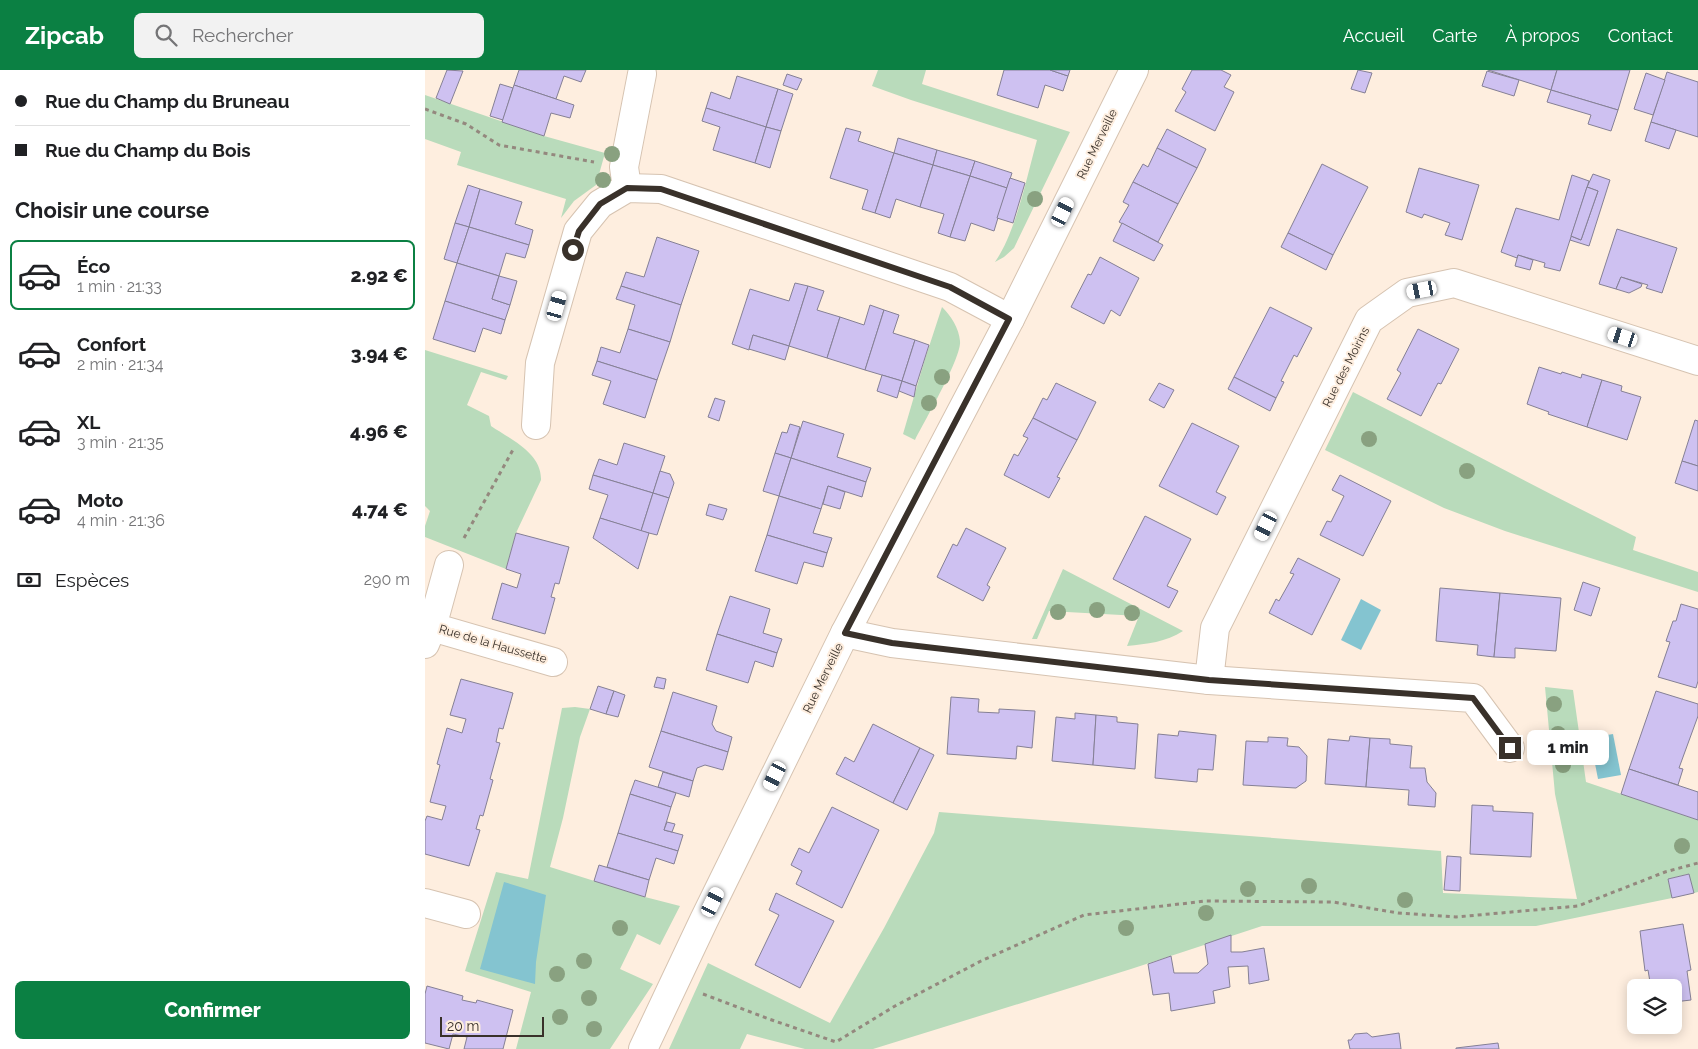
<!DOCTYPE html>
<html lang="fr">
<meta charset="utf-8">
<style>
body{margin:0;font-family:Raleway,sans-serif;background:#f2f2f2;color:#202124;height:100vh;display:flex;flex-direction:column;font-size:19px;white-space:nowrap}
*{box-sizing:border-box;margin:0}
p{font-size:16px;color:#757577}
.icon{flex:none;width:28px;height:28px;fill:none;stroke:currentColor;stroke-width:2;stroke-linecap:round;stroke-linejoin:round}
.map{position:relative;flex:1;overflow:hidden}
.panel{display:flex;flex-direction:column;background:#fff;width:425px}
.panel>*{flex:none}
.guide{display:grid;align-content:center;height:110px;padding:0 15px;background:#fff}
.controls{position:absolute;left:1202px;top:909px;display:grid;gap:10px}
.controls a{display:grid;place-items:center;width:55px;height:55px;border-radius:8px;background:#fff;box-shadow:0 2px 12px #0003;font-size:25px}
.scale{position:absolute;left:15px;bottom:12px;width:104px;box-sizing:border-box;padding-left:5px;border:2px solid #39312a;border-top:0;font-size:14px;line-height:18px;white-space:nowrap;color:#39312a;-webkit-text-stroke:4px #feeedf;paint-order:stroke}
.end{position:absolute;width:22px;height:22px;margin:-11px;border:6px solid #39312a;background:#fff;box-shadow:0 0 0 2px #fff}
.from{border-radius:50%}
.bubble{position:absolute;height:35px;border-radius:8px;background:#fff;box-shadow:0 2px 12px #0003;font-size:16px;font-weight:800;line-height:35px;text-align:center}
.car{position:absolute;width:15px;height:30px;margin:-15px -8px;border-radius:6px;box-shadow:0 0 4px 1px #0007;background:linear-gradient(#fff 24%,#345 0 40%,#fff 0 76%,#345 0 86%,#fff 0)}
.guide b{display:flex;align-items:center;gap:18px;height:48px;font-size:19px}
.guide b+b{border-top:1px solid #e0e0e0}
.guide i{width:12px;height:12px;background:#202124}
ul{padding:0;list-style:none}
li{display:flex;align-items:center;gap:15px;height:70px;margin:0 10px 8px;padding:0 5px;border:2px solid transparent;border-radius:8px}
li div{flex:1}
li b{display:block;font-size:19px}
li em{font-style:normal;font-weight:800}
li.active{border-color:#0b8043}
li>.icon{width:45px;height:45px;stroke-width:1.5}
h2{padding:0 15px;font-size:22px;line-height:60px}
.pay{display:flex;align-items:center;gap:12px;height:55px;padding:0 15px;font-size:19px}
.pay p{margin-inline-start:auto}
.button{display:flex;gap:10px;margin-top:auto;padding:10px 15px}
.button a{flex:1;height:58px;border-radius:8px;background:#0b8043;color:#fff;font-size:20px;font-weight:800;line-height:58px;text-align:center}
header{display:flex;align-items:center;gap:30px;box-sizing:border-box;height:70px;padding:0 25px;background:#0b8043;color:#fff}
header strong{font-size:24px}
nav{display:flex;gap:28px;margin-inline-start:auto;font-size:18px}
.search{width:350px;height:45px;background:#f2f2f2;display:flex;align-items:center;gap:12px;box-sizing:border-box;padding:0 18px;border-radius:8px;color:#757577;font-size:19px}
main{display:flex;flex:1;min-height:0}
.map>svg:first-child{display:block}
</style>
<header>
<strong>Zipcab</strong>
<div class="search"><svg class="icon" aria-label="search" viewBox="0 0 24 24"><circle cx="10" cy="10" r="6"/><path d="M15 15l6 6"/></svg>Rechercher</div>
<nav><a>Accueil</a><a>Carte</a><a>À propos</a><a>Contact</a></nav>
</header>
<main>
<section class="panel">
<div class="guide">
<b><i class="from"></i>Rue du Champ du Bruneau</b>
<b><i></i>Rue du Champ du Bois</b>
</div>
<h2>Choisir une course</h2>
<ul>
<li class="active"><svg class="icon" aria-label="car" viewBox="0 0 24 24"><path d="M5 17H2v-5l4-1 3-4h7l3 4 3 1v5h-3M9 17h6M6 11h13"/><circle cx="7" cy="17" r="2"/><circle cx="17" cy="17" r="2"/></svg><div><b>Éco</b><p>1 min · 21:33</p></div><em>2.92 €</em></li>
<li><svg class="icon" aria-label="car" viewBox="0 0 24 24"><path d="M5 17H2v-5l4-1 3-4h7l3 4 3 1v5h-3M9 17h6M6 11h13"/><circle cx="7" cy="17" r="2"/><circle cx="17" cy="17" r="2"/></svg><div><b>Confort</b><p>2 min · 21:34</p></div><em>3.94 €</em></li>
<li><svg class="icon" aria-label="car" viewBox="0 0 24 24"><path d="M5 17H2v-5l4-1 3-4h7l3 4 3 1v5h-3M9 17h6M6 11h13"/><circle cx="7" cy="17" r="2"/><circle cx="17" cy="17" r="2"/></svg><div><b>XL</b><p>3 min · 21:35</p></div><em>4.96 €</em></li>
<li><svg class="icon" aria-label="car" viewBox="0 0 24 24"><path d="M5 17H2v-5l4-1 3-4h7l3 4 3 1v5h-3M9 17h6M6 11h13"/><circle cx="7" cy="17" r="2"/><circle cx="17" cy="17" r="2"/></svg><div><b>Moto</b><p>4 min · 21:36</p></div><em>4.74 €</em></li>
</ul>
<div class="pay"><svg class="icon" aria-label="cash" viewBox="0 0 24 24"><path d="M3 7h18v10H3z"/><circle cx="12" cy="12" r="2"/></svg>Espèces<p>290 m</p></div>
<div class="button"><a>Confirmer</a></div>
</section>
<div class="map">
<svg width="1273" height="979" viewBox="0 0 1273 979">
<rect width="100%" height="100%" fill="#feeedf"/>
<g fill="#b9dbbb">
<path d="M453,0H501L497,14L645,62L589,178L579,187L570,192C591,162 602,106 612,70L486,30L447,16Z"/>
<path d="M0,25L119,66L180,83L171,115L149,131L136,148L141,129L32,95L36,82L0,69Z"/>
<path d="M517,237C526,246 534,258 535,271C537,287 499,352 490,370L478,364L500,289Z"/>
<path d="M0,280L83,306L81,310L56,302L42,335L64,346L66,356C85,369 117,383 116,410L91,463L81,499L0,467V456L5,441L0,436Z"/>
<path d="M928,322C1023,370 1116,420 1211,467L1208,480L1273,502V522L1080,461L1019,438L900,380Z"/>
<path d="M638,499L758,561C741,572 722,574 702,576L714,546L624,541L612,569H607Z"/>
<path d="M1120,617L1148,620L1161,712L1273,750V822L1269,823L1263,804L1243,809L1247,828L1111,856H837L706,899L448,979H380L322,964L315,979H244L283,893L405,953L459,858L509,763L514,742L1016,781L1018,823L1152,829L1130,724Z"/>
<path d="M150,637L165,639L155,667L138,748L125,797L220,827L255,836L235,875L212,864L195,899L228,914L185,979H91L106,922L40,901L71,802L103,809L137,638Z"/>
</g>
<g fill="#84c4d0">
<path d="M936,529L956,540L936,580L916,570Z"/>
<path d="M1188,664L1196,705L1173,709L1165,668Z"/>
<path d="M79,812L121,825L111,892L110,914L55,899Z"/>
</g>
<g fill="#cec1f1" stroke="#858095">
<path d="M22,0L38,1L25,34L11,28Z"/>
<path d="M94,0H161L156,12L139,6L131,29L89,15Z"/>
<path d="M579,0H625L643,6L638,21L620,15L613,38L572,25Z"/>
<path d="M625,0H645L643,6Z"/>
<path d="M767,0H796L806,5L799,17L809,22L790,61L750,41L761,22L757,19Z"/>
<path d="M933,0L947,3L940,23L926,19Z"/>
<path d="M1063,0H1132L1126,20Z"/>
<path d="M1132,0H1205L1193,40L1126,20Z"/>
<path d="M1062,1L1094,10L1089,26L1057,16Z"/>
<path d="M1242,2L1273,12V67L1226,52Z"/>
<path d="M1221,3L1240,10L1228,45L1209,39Z"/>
<path d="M362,4L377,9L372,20L358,15Z"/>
<path d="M312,6L353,19L341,57L281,38L286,22L305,29Z"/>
<path d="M75,14L88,18L78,50L65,46Z"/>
<path d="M89,15L149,35L145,48L126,43L119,66L77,52Z"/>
<path d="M353,19L368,24L356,61L341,57Z"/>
<path d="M1126,20L1193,40L1186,61L1163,54L1166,45L1122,32Z"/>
<path d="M281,38L341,57L330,93L288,80L295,57L277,51Z"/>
<path d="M1226,52L1251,60L1244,79L1220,71Z"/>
<path d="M341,57L356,61L345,98L330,93Z"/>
<path d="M421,58L436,62L433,71L469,83L450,143L437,139L443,120L405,108Z"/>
<path d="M742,59L781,79L772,98L732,78Z"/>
<path d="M473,68L512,80L508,95L469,83Z"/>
<path d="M732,78L772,98L753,134L708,112L718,94L723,97Z"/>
<path d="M512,80L550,91L545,106L508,95Z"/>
<path d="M469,83L508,95L495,137L471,129L465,148L450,143Z"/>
<path d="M550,91L587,103L582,118L545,106Z"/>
<path d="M897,94L943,117L908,185L863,163Z"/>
<path d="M508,95L545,106L525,167L513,163L519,144L495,137Z"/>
<path d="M994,98L1054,115L1037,170L1020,165L1025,153L999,144L997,148L981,142Z"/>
<path d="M1168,104L1185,110L1164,176L1145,170L1146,166L1156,170L1173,121L1162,117Z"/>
<path d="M1147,105L1164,111L1135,201L1119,197L1120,193L1093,185L1092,188L1076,182L1091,138L1134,150Z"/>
<path d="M545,106L582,118L569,161L546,153L540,171L525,167Z"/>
<path d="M585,108L600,113L588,153L572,148Z"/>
<path d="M708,112L753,134L733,172L694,152L704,135L698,132Z"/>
<path d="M43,115L55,119L44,157L30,153Z"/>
<path d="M1162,117L1173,121L1156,170L1146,166Z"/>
<path d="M55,119L97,132L90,154L108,160L104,175L44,157Z"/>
<path d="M30,153L44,157L32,193L19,189Z"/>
<path d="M697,153L738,175L729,191L688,171Z"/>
<path d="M44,157L104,175L100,188L81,183L74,206L32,193Z"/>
<path d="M1192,159L1252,178L1237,223L1221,218L1223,215L1196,207L1191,219L1174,214Z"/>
<path d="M863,163L908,185L901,200L856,177Z"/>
<path d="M232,167L274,181L256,235L196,216L201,202L219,207Z"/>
<path d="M1093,185L1108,190L1105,200L1090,196Z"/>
<path d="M675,187L714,208L695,246L686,240L679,254L646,237L663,204L666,205Z"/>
<path d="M32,193L74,206L67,229L85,235L80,250L20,231Z"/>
<path d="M74,206L92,211L85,235L67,229Z"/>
<path d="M1196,207L1217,214L1216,217L1204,223L1191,219Z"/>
<path d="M370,213L383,216L364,276L328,265L324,280L307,274L325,219L364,231Z"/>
<path d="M196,216L256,235L245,272L203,259L210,235L191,229Z"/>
<path d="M383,216L399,221L392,240L415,247L402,288L364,276Z"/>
<path d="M20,231L80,250L76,264L58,258L50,282L8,269Z"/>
<path d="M445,235L459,240L440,300L402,288L415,247L439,255Z"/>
<path d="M845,237L887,258L872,287L869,285L856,311L859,312L851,328L809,307Z"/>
<path d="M459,240L474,245L468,263L490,270L477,311L440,300Z"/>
<path d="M203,259L245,272L232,310L172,291L176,277L195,283Z"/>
<path d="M993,259L1034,279L1016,314L1013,313L996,346L962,329L976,303L972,300Z"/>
<path d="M328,265L364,276L360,290L324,279Z"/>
<path d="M490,270L504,275L491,316L477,311Z"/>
<path d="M172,291L232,310L220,348L178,334L186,311L167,305Z"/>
<path d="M1114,297L1136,304L1137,302L1156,308L1157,304L1177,310L1162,357L1123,344L1124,342L1102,334Z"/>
<path d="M457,305L477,311L472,328L452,321Z"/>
<path d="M809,307L851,328L845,341L803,319Z"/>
<path d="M1177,310L1197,316L1196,321L1216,327L1202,370L1162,357Z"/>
<path d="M477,311L491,316L489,327L474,321Z"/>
<path d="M631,313L671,332L652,370L608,348L618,328L622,330Z"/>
<path d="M734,313L749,320L739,338L724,330Z"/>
<path d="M290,328L300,331L294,351L283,347Z"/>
<path d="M608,348L652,370L632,407L635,408L624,428L579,405L589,384L593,386L603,368L598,366Z"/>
<path d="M1270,350L1273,351V396L1257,391Z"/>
<path d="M378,351L419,364L412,387L446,398L441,412L366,388Z"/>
<path d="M767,353L814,376L791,422L801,427L792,445L734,416Z"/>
<path d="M365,354L375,357L366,388L350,383L357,362L362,363Z"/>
<path d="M199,373L240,386L228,423L168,405L174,389L192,395Z"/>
<path d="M350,383L366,388L354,426L338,421Z"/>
<path d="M366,388L441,412L437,427L403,416L396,439L354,426Z"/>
<path d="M1257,391L1273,396V421L1250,413Z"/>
<path d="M235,401L245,404L249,413L244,428L228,423Z"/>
<path d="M168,405L228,423L216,461L175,448L183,425L164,419Z"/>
<path d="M915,405L966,431L938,486L895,465L902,451L906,452L919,426L907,420Z"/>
<path d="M403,416L420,422L415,439L398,434Z"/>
<path d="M228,423L244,428L232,465L216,461Z"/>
<path d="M354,426L396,439L388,463L407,468L402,483L342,465Z"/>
<path d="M284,434L302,439L298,450L281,445Z"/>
<path d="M720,446L766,469L742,516L753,521L744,538L688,509Z"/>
<path d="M175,448L224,463L213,499L168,468Z"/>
<path d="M541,458L581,478L562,515L565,517L558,531L512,507L528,474L532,476Z"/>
<path d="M91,463L144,477L134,514L130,513L126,527L130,528L120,564L67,549L77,513L92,518L96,504L81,499Z"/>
<path d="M342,465L402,483L398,497L379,492L372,514L330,501Z"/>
<path d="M873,488L915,509L887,565L844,543L851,529L854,531L863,515L869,504L865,503Z"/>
<path d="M1158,512L1175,518L1166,546L1149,540Z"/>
<path d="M1015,518L1075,523L1069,587L1052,585L1053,575L1011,571Z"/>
<path d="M1075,523L1136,528L1131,581L1090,578V588L1069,587Z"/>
<path d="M305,526L345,539L338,563L357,569L352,583L292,564Z"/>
<path d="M1256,534L1273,539V611L1271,618L1233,607L1245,572L1241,571L1248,551H1251Z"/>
<path d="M292,564L352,583L348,597L330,591L323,613L281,600Z"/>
<path d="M232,607L241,609L239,619L229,617Z"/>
<path d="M36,609L88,623L78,659L74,658L71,672L75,673L65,709L68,710L58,746L55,745L51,759L55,760L44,796L0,784V751L2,746L17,750L21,736L5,732L15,695L12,694L22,658L37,663L41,649L25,645Z"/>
<path d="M173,616L189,621L181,644L165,639Z"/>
<path d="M189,621L200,625L193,647L181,644Z"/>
<path d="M1231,621L1273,634V646L1254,698L1258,699L1253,715L1204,699Z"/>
<path d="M248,622L292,636L287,654L291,661L307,667L303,682L236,661Z"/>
<path d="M526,627L554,629L553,642L574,643V639L610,641L607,678L592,676L591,689L522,684Z"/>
<path d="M650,643L671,645L668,695L627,691L631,647L650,649Z"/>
<path d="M671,645L692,647V652L713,654L710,699L668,695Z"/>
<path d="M448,654L495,678L468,733L411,704L420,687L429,692Z"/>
<path d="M236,661L303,682L298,700L280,695L272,698L268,711L224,697Z"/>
<path d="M754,661L791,665L788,700L773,699L772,712L730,708L733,664L753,666Z"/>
<path d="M925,666L945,668L941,717L900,714L903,669L924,671Z"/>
<path d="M843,667L863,668L862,676L874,677L882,686L881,711L871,718L818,715L821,671L843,672Z"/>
<path d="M945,668L965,669V674L987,676L985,698H1000L1002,712L1011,723L1010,737L983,735L984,720L941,717Z"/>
<path d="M495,678L509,685L482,740L468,733Z"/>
<path d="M1204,699L1273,722V750L1196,724Z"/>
<path d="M238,702L268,711L264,727L233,717Z"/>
<path d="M210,710L251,723L246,737L205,724Z"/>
<path d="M205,724L246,737L239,760L258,765L253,781L193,763Z"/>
<path d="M1047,735L1068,736V741L1108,743L1106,787L1045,784Z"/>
<path d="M407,737L454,760L417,838L371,814L377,801L366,795L374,778L384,783Z"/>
<path d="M242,752L250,754L247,762L239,760Z"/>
<path d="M193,763L253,781L249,794L231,788L224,810L182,797Z"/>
<path d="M1022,786L1036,787L1035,821L1019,820Z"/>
<path d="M174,795L224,810L220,827L169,811Z"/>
<path d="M1264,804L1269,823L1247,828L1243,809Z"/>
<path d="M351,823L409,851L375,918L330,895L354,845L344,840Z"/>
<path d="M1258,854L1266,900L1262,901L1266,930L1249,932V918H1226L1223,900L1220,901L1215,861Z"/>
<path d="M806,865V882H817L839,878L844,910L824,914L823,896L803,897L805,917L788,921L790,933L746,941L744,923L728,925L723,894L746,886L749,903H773L783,894L780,874Z"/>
<path d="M2,916L38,926L37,930L51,933L52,930L88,940L78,979H39L42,967L28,964L24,979L0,973V924Z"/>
<path d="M942,963L947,967L974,963L976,979H925L923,970H926L930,964Z"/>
<path d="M1073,973L1074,979H1031V978Z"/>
</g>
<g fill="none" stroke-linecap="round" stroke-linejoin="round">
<defs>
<g id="minor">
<path d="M202,118L199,97L217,4"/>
<path d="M111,355L115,293L153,161L175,134L202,118L236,119L525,217L585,249"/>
<path d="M7,557L128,592"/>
<path d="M420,563L467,573L784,610L1048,628L1085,678"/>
<path d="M0,574L7,557L24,495"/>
<path d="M784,610L790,558L944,250L982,223L1029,213L1273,291"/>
<path d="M0,833L41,844"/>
<path d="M218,979L279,850L420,563L585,249L709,0"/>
</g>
</defs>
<use href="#minor" stroke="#d6c3b1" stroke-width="30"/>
<g stroke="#94887e" stroke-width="3" stroke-dasharray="4 4" stroke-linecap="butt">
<path d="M0,39L41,54L74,75L169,92"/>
<path d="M39,468L89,378"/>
<path d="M278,924L344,949L411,972L470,936L556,891L659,845L781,831L908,832L973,843L1031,847L1153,836L1240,802L1273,793"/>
</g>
<use href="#minor" stroke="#fff" stroke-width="28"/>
</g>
<g fill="#89a180">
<circle cx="187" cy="84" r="8"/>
<circle cx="178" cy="110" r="8"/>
<circle cx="610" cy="129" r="8"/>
<circle cx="517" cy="307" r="8"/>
<circle cx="504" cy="333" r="8"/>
<circle cx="944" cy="369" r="8"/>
<circle cx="1042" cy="401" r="8"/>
<circle cx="672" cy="540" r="8"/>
<circle cx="633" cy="542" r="8"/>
<circle cx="707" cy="543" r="8"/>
<circle cx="1129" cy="634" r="8"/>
<circle cx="1133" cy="664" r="8"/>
<circle cx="1138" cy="695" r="8"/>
<circle cx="1257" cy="776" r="8"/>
<circle cx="884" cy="816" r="8"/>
<circle cx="823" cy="819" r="8"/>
<circle cx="980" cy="830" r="8"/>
<circle cx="781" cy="843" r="8"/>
<circle cx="195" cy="858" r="8"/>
<circle cx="701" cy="858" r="8"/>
<circle cx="159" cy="891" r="8"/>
<circle cx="132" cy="904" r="8"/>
<circle cx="164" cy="928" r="8"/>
<circle cx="135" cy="947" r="8"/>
<circle cx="169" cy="959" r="8"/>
</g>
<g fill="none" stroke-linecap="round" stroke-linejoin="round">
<path stroke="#39312a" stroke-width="6" d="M148,180L154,161L175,134L202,118L236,119L525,217L584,249L420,563L467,573L784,610L1048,628L1085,678"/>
</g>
<g text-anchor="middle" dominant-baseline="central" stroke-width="4" stroke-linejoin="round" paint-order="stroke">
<g font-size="12" fill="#39312a" stroke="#feeedf">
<text transform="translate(672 74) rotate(-64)">Rue Merveille</text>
<text transform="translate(921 297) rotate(-63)">Rue des Moirins</text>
<text transform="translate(68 574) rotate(16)">Rue de la Haussette</text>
<text transform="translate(398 608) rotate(-64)">Rue Merveille</text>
</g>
</g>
</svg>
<div class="controls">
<a><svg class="icon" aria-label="layers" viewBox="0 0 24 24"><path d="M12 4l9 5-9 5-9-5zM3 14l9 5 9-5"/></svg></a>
</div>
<div class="scale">20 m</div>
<i class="end from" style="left:148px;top:180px"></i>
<i class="end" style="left:1085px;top:678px"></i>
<div class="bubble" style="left:1102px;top:660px;width:82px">1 min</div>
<i class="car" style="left:638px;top:142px;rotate:26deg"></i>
<i class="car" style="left:997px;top:220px;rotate:259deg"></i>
<i class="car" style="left:132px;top:236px;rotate:16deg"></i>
<i class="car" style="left:1198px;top:267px;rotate:288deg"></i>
<i class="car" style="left:841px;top:456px;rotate:206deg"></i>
<i class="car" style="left:350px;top:706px;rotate:206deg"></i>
<i class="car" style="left:288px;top:832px;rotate:26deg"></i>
</div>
</main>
